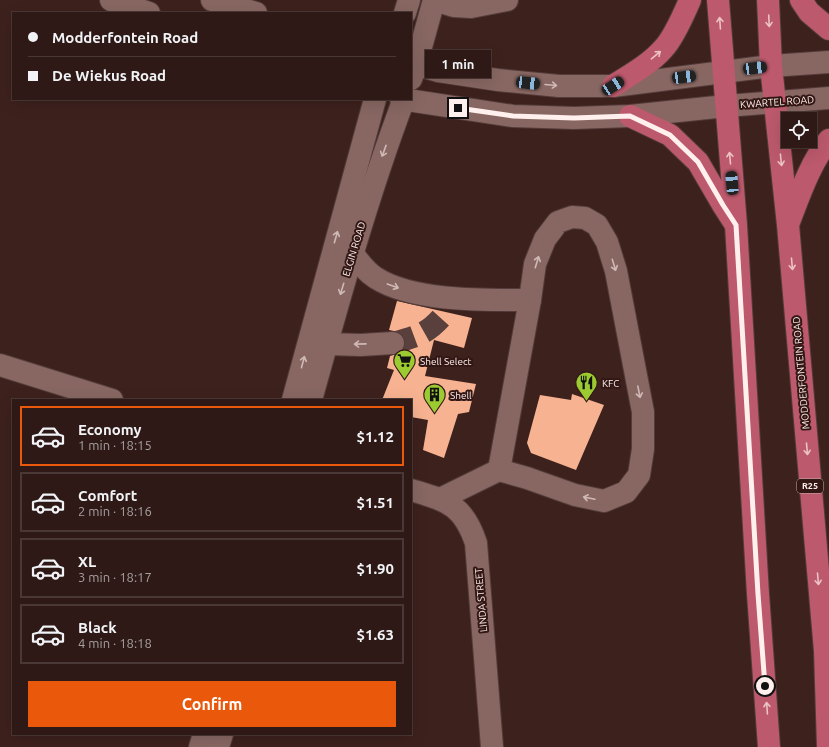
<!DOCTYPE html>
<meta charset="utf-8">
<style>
body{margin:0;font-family:Ubuntu,sans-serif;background:#3a2623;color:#f1f3f6;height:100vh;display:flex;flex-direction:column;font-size:15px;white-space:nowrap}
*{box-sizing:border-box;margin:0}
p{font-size:13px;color:#a7a0a1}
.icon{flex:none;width:22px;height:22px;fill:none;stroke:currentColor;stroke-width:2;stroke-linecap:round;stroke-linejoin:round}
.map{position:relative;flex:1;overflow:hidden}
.details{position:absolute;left:12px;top:399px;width:400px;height:336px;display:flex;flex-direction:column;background:#2e1916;border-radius:0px;box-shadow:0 4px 16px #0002,0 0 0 1px #493835}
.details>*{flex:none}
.top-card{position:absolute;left:12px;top:12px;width:400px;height:88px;border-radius:0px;box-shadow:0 4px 16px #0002,0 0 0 1px #493835;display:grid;align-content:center;height:88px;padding:0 16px;background:#2e1916}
.buttons{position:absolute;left:781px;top:112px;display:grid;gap:8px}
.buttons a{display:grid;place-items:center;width:36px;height:36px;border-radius:0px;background:#2e1916;box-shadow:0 4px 16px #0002,0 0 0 1px #493835;font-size:20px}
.end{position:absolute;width:18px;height:18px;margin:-9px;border:5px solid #ffefed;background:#111;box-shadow:0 0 0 2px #111}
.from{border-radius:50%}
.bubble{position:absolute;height:28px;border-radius:0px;background:#2e1916;box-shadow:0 4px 16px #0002,0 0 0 1px #493835;font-size:13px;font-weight:700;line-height:28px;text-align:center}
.car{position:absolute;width:12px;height:24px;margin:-12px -6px;border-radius:5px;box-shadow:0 0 3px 1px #0007;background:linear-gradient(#222 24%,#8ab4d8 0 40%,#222 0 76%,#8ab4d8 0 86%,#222 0)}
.top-card b{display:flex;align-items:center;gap:14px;height:38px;font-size:15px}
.top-card b+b{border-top:1px solid #493835}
.top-card i{width:10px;height:10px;background:#f1f3f6}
ul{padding:7px 0 0;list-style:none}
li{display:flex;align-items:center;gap:12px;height:60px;margin:0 8px 6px;padding:0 8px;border:2px solid #493835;border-radius:0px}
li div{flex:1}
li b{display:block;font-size:15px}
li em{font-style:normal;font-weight:700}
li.current{border-color:#ea580c}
li>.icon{width:36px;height:36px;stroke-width:1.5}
.cta{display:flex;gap:8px;margin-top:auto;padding:8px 16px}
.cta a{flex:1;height:46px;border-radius:0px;background:#ea580c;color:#fff;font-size:16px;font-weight:700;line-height:46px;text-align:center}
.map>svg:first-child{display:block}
</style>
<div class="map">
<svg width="829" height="747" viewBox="0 0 829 747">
<rect width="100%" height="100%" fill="#3d211d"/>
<g fill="#f7b391">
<path d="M397,301L472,318L464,348L434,340L425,376L476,384L469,412L458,414L444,458L423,450L428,420L411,417V400H382L394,370L387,368L390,356L400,353L404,349L405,343L404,336L399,332L389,330Z"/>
<path d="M572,394L604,405L576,470L531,453L527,443L540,395L571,400Z"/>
</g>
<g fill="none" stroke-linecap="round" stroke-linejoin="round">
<path stroke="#5a403c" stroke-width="22" stroke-dasharray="22 11" stroke-linecap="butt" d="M393,343C419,336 429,333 446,312"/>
<defs>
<g id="minor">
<path d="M111,0L149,13"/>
<path d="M212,0L256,13"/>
<path d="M435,0L454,6L471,7L507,0"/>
<path d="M405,13L409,0"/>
<path d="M411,63L438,71L498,80L559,86H613L771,66L829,62"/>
<path d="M411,79L416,65L434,0"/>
<path d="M401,99L513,116L574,118L630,116L726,106L829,98"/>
<path d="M353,254C360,263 366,272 376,278C414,302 486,300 530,300"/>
<path d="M326,344L361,345L393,343"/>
<path d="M0,365L112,400"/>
<path d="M293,400L375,99"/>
<path d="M311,400C339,299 367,197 404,99"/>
<path d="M411,490C447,501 463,504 476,543L492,747"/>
<path d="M440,499L499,470L527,478L575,495L604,501L626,492L639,475L643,449V412L616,271L607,242L597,225L585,218L572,217L558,222L545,239L535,264L530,300L499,470"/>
<path d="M200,747L204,734"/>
<path d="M218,747L222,734"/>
</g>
<g id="major">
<path d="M718,0L736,225L758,594L769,747"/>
<path d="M768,0L771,66L788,225L825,651L828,747"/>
<path d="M801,0L809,12L829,29"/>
<path d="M613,86C630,75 650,64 663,49C673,39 684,14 690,0"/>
<path d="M630,116L670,135L698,162L723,205L734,222"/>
<path d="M789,222C799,196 811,161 829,140"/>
</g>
</defs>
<use href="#minor" stroke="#533c3a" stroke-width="24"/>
<use href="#major" stroke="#533c3a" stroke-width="24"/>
<use href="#minor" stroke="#886762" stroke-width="22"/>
<use href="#major" stroke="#bc596c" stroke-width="22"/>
</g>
<defs><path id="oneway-shaft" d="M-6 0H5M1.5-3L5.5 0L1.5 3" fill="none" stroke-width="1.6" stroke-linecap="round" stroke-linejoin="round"/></defs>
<g stroke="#ebc2c6">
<use href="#oneway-shaft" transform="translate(769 21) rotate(87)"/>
<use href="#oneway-shaft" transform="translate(720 23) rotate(-94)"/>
<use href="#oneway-shaft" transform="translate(656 55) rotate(-40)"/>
<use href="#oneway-shaft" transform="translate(730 158) rotate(-95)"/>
<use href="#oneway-shaft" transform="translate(781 160) rotate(84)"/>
<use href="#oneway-shaft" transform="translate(792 264) rotate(85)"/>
<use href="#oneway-shaft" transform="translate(807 449) rotate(85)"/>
<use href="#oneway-shaft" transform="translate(818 579) rotate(85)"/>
<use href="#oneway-shaft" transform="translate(767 708) rotate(-94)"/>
</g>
<g stroke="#cfb9b5">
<use href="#oneway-shaft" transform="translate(551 85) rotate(5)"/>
<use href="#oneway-shaft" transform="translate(384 151) rotate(110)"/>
<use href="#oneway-shaft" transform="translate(336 237) rotate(-74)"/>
<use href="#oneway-shaft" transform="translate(537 262) rotate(-73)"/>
<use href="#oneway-shaft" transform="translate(614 265) rotate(73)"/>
<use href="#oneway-shaft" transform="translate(393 286) rotate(20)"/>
<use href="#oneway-shaft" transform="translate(342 289) rotate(107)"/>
<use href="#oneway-shaft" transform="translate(360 344) rotate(179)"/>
<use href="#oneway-shaft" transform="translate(303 362) rotate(-75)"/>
<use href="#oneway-shaft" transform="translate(639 392) rotate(79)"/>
<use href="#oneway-shaft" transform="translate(589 498) rotate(-168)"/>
</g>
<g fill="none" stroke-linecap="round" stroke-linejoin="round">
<path stroke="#ffefed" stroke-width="5" d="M458,108L513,116L574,118L630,116L670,135L698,162L723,205L736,225L758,594L765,686"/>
</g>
<defs>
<symbol id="supermarket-pin" viewBox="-11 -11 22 30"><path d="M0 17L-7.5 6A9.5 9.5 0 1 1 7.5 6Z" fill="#9cca31" stroke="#321714"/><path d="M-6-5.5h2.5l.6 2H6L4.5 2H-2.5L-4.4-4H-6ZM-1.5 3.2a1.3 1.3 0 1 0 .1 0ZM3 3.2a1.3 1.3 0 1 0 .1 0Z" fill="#111"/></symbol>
<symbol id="restaurant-pin" viewBox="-11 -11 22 30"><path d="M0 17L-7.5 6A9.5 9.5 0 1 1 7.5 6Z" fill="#9cca31" stroke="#321714"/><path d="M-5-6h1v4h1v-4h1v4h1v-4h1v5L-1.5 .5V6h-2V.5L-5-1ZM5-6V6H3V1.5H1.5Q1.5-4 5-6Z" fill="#111"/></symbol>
<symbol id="building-pin" viewBox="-11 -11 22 30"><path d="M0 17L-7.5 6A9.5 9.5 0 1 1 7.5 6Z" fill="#9cca31" stroke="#321714"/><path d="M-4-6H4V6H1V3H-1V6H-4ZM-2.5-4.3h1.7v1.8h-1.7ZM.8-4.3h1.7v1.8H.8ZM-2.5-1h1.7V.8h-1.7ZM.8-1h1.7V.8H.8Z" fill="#111"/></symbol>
</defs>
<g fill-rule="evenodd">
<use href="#supermarket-pin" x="392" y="348" width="25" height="34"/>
<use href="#restaurant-pin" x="574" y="370" width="25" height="34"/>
<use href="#building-pin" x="422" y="382" width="25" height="34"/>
</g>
<g text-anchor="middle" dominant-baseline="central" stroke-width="4" stroke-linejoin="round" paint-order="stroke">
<rect fill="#321714" stroke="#c2aeac" stroke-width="1" x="797" y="479" width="26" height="14" rx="3"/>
<g font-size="9" font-weight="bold" fill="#ffefed">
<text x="810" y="486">R25</text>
</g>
<g font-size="10" fill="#ffefed" stroke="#321714">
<text transform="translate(777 102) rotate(-4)">KWARTEL ROAD</text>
<text transform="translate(354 249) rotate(-73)">ELGIN ROAD</text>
<text transform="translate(801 373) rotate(-95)">MODDERFONTEIN ROAD</text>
<text transform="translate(481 600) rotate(-95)">LINDA STREET</text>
</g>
<g font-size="10" fill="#ffefed" stroke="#321714" text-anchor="start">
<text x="420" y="361">Shell Select</text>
<text x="602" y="383">KFC</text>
<text x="450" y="395">Shell</text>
</g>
</g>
</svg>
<div class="buttons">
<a><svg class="icon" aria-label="locate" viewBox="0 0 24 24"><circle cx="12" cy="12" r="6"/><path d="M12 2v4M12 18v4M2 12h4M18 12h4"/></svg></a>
</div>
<i class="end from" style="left:765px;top:686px"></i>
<i class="end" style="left:458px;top:108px"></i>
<div class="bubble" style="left:425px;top:50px;width:66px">1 min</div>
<i class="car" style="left:755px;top:68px;rotate:83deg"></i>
<i class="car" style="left:684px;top:77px;rotate:83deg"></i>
<i class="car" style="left:528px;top:83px;rotate:96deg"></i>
<i class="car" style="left:613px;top:86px;rotate:57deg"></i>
<i class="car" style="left:732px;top:183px;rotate:355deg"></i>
<div class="top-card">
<b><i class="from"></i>Modderfontein Road</b>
<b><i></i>De Wiekus Road</b>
</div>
<section class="details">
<ul>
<li class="current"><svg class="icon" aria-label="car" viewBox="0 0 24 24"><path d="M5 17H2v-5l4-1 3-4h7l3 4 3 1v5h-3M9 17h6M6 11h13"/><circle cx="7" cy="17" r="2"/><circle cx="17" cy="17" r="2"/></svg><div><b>Economy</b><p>1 min · 18:15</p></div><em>$1.12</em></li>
<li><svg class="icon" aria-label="car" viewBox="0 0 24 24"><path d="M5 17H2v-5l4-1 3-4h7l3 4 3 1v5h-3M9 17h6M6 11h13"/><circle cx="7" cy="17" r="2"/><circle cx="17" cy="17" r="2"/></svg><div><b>Comfort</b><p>2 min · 18:16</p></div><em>$1.51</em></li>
<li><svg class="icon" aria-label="car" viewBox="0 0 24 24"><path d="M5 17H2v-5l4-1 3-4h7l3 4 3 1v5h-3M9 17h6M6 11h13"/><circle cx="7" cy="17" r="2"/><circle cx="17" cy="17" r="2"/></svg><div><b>XL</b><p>3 min · 18:17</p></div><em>$1.90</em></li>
<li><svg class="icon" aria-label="car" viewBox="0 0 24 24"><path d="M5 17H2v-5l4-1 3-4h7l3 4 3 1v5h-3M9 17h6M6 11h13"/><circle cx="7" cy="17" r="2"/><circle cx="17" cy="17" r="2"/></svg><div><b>Black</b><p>4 min · 18:18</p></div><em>$1.63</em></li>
</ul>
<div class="cta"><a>Confirm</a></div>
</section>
</div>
